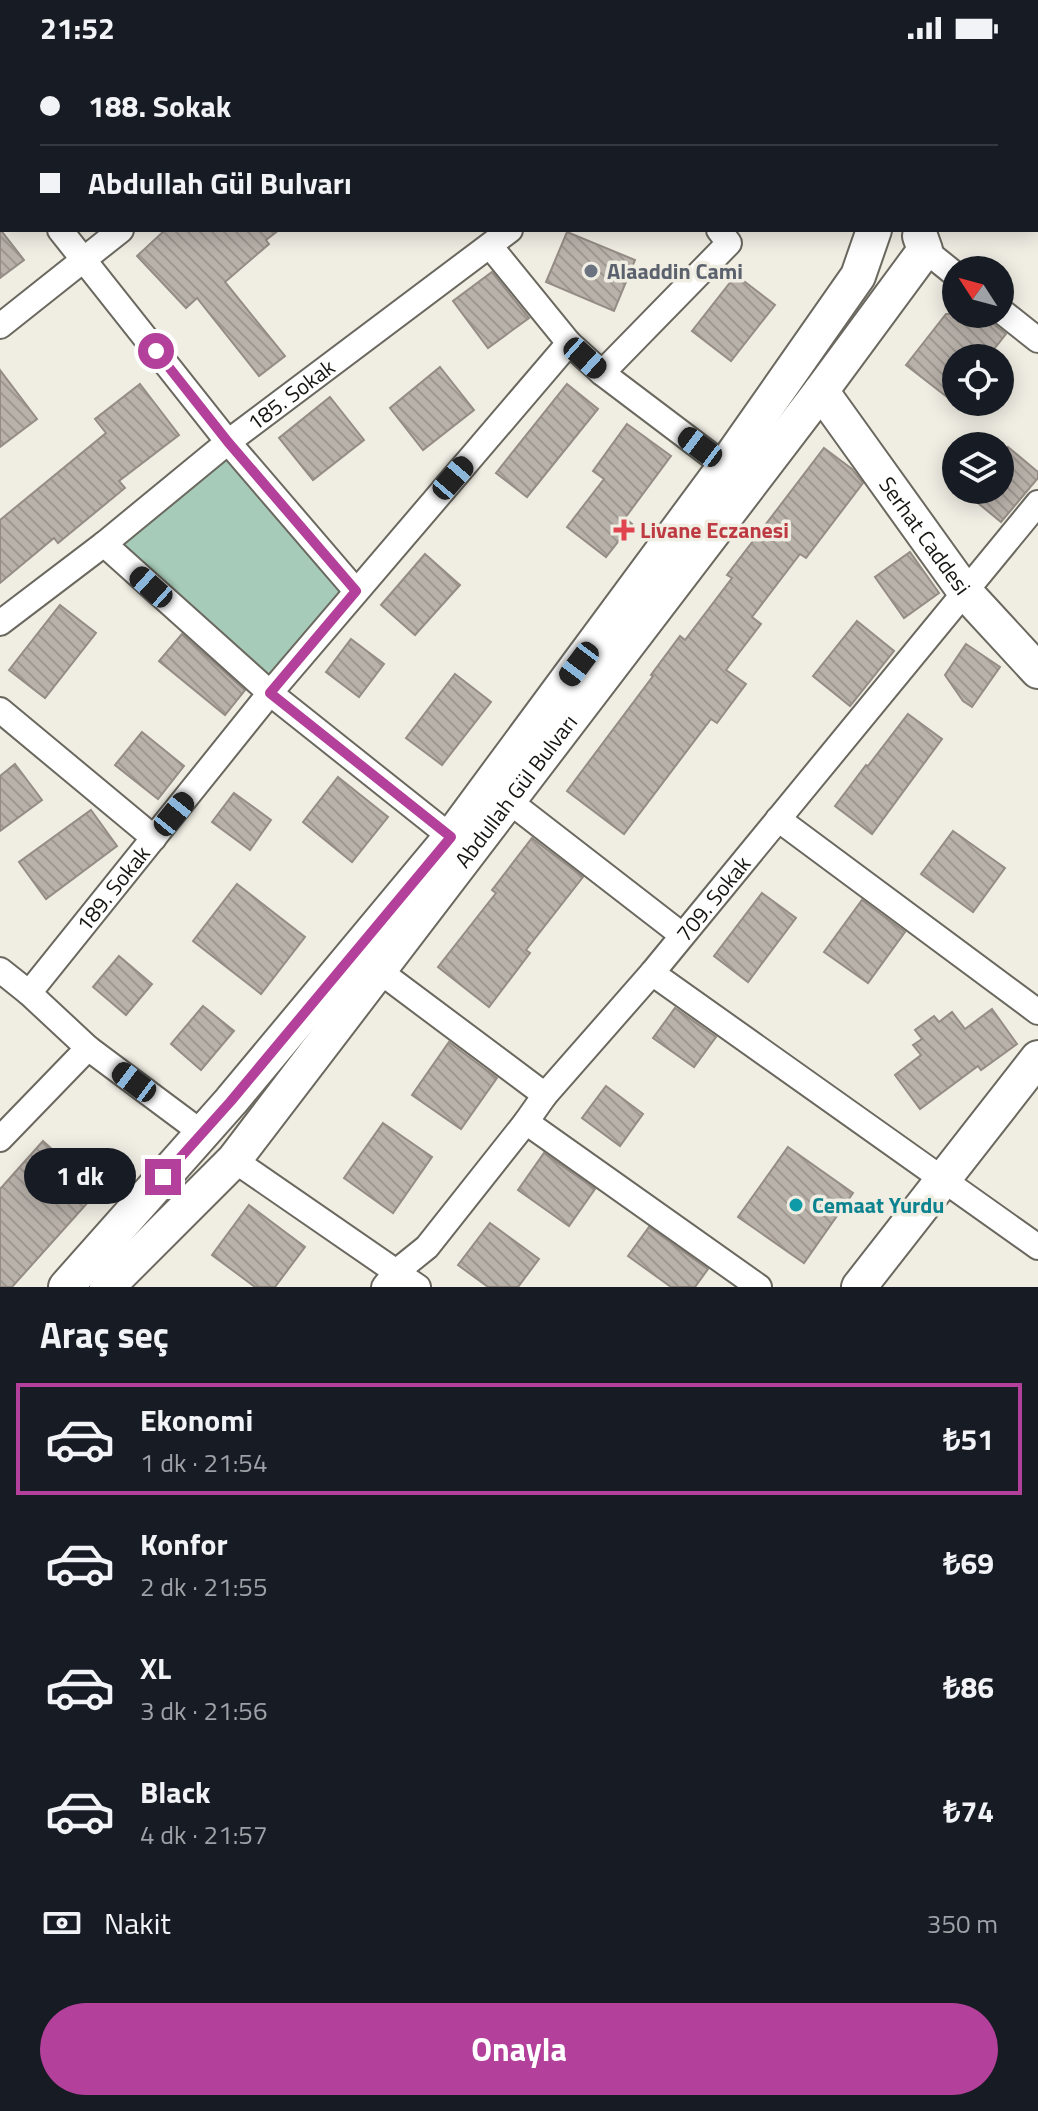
<!DOCTYPE html>
<html lang="tr">
<meta charset="utf-8">
<style>
body{margin:0;font-family:"Titillium Web",sans-serif;background:#20242c;color:#f1f3f6;height:100vh;display:flex;flex-direction:column;font-size:30px;white-space:nowrap}
*{box-sizing:border-box;margin:0}
p{font-size:26px;color:#9ea1a6}
.icon{flex:none;width:44px;height:44px;fill:none;stroke:currentColor;stroke-width:2;stroke-linecap:round;stroke-linejoin:round}
.map{position:relative;height:1231px;overflow:hidden}
.panel{display:flex;flex-direction:column;background:#171b24;flex:1}
.panel>*{flex:none}
.guide{position:absolute;left:0px;top:0px;width:1038px;height:176px;box-shadow:0 4px 20px #0003;display:grid;align-content:center;height:176px;padding:0 40px;background:#171b24}
.needle{width:52px;rotate:306deg}
.tools{position:absolute;left:942px;top:200px;display:grid;gap:16px}
.tools a{display:grid;place-items:center;width:72px;height:72px;border-radius:50%;background:#171b24;box-shadow:0 4px 20px #0003;font-size:40px}
.end{position:absolute;width:36px;height:36px;margin:-18px;border:10px solid #b3409a;background:#fff;box-shadow:0 0 0 4px #fff}
.from{border-radius:50%}
.bubble{position:absolute;height:56px;border-radius:28px;background:#171b24;box-shadow:0 4px 20px #0003;font-size:26px;font-weight:700;line-height:56px;text-align:center}
.car{position:absolute;width:24px;height:48px;margin:-24px -12px;border-radius:10px;box-shadow:0 0 6px 2px #0007;background:linear-gradient(#222 24%,#8ab4d8 0 40%,#222 0 76%,#8ab4d8 0 86%,#222 0)}
.guide b{display:flex;align-items:center;gap:28px;height:76px;font-size:30px}
.guide b+b{border-top:2px solid #363941}
.guide i{width:20px;height:20px;background:#f1f3f6}
ul{padding:0;list-style:none}
li{display:flex;align-items:center;gap:24px;height:112px;margin:0 16px 12px;padding:0 24px;border:4px solid transparent;border-radius:0px}
li div{flex:1}
li b{display:block;font-size:30px}
li em{font-style:normal;font-weight:700}
li.on{border-color:#b3409a}
li>.icon{width:72px;height:72px;stroke-width:1.5}
h2{padding:0 40px;font-size:36px;line-height:96px}
.pay{display:flex;align-items:center;gap:20px;height:88px;padding:0 40px;font-size:30px}
.pay p{margin-inline-start:auto}
.cta{display:flex;gap:16px;margin-top:auto;padding:16px 40px}
.cta a{flex:1;height:92px;border-radius:48px;background:#b3409a;color:#fff;font-size:32px;font-weight:700;line-height:92px;text-align:center}
.status{display:flex;justify-content:space-between;align-items:center;height:56px;padding:0 40px;background:#171b24;direction:ltr}
.status svg{height:22px;fill:currentColor}
.map>svg:first-child{display:block}
</style>
<div class="status"><b>21:52</b><svg viewBox="0 0 49 12"><path d="M0 12V9h3v3zM5 12V6h3v6zM10 12V3h3v9zM15 12V0h3v12zM26 1h20v11H26zM47 4h2v5h-2z"/></svg></div>
<div class="map">
<svg width="1038" height="1231" viewBox="0 0 1038 1231">
<defs>
<pattern id="building-back-hatch" width="6" height="6" patternUnits="userSpaceOnUse" patternTransform="scale(2)"><rect width="6" height="6" fill="#b9b2aa"/><path d="M-1 5l2 2M0 0l6 6M5-1l2 2" fill="none" stroke="#9e9891"/></pattern>
</defs>
<rect width="100%" height="100%" fill="#f0eee3"/>
<path fill="#a6cbb8" d="M228,386L356,535L270,637L104,488Z"/>
<g fill="url(#building-back-hatch)" stroke="#948c85" stroke-width="2">
<path d="M0,173L24,204L0,222Z"/>
<path d="M165,174H279L266,184L269,188L225,226L285,300L259,320L197,242L186,252L137,200Z"/>
<path d="M567,176L635,204L614,255L546,226Z"/>
<path d="M492,216L529,262L488,292L453,245Z"/>
<path d="M736,219L775,249L731,305L692,275Z"/>
<path d="M946,258H986L991,266L1006,278L987,302H956V348L906,309Z"/>
<path d="M440,311L474,354L423,394L390,352Z"/>
<path d="M0,314L37,363L0,391Z"/>
<path d="M140,328L179,379L119,425L125,432L58,487L54,482L0,527V464L106,377L95,363Z"/>
<path d="M567,328L598,353L527,441L496,417Z"/>
<path d="M330,341L364,384L313,424L279,382Z"/>
<path d="M627,368L671,400L625,462L632,468L606,501L567,471L604,423L593,415Z"/>
<path d="M1008,391L1038,416V422L1001,466L962,434H1000V400Z"/>
<path d="M824,392L852,413L863,427L806,502L800,498L752,561L761,568L726,614L746,628L717,667L711,663L624,778L567,735L653,620L651,619L680,580L685,584L732,522L727,519Z"/>
<path d="M910,496L939,537L904,562L875,521Z"/>
<path d="M425,498L460,529L415,579L381,549Z"/>
<path d="M60,549L96,577L45,642L9,614Z"/>
<path d="M857,565L894,595L850,650L813,620Z"/>
<path d="M182,578L245,634L225,659L159,605Z"/>
<path d="M351,583L384,608L359,641L326,616Z"/>
<path d="M966,588L1000,611L972,651L963,645L945,619Z"/>
<path d="M455,618L491,646L442,709L406,682Z"/>
<path d="M908,658L942,683L872,778L835,750L866,709L868,710Z"/>
<path d="M142,676L184,710L158,743L115,709Z"/>
<path d="M15,708L42,744L0,775V720Z"/>
<path d="M338,721L388,761L352,806L303,766Z"/>
<path d="M234,737L271,764L250,794L212,766Z"/>
<path d="M91,754L117,790L46,843L19,806Z"/>
<path d="M953,775L1005,812L973,856L921,818Z"/>
<path d="M532,782L583,821L526,894L530,897L489,951L438,911L496,837L492,834Z"/>
<path d="M237,828L305,881L261,938L193,885Z"/>
<path d="M762,837L796,862L748,926L714,900Z"/>
<path d="M862,844L905,876L868,927L824,896Z"/>
<path d="M119,900L152,928L126,959L93,931Z"/>
<path d="M203,950L234,975L201,1014L171,988Z"/>
<path d="M675,952L716,981L694,1011L653,982Z"/>
<path d="M992,953L1017,988L981,1014L978,1010L920,1053L895,1019L921,999L913,989L922,983L915,974L934,960L939,966L952,956L965,973Z"/>
<path d="M449,986L497,1022L461,1073L412,1039Z"/>
<path d="M606,1030L643,1058L620,1090L582,1062Z"/>
<path d="M383,1067L432,1101L393,1157L344,1122Z"/>
<path d="M43,1085L98,1135L12,1231H0V1133Z"/>
<path d="M788,1091L853,1137L804,1207L738,1161Z"/>
<path d="M544,1097L595,1133L569,1170L518,1134Z"/>
<path d="M249,1149L305,1191L275,1231H255L212,1199Z"/>
<path d="M490,1167L539,1203L518,1231H488L458,1209Z"/>
<path d="M649,1171L708,1213L695,1231H671L628,1200Z"/>
</g>
<g fill="none" stroke-linecap="round" stroke-linejoin="round">
<defs>
<g id="street">
<path d="M46,2L48,0"/>
<path d="M328,2L330,0"/>
<path d="M726,2L729,0"/>
<path d="M0,41L2,40"/>
<path d="M0,98L2,100"/>
<path d="M1036,100L1038,101"/>
<path d="M60,174L228,386L356,535"/>
<path d="M490,190L569,287L602,317L725,410"/>
<path d="M925,194L956,219"/>
<path d="M1000,254L1038,284"/>
<path d="M0,270L121,174"/>
<path d="M602,317L729,187L719,174"/>
<path d="M104,488L270,637L451,781"/>
<path id="s1" d="M0,567L104,488L228,386L510,174"/>
<path d="M0,654L154,782"/>
<path d="M509,745L682,879"/>
<path d="M778,763L1038,956"/>
<path d="M0,914L29,937L88,992L202,1077"/>
<path d="M378,914L545,1039"/>
<path d="M652,917L1038,1191"/>
<path id="s2" d="M29,937L270,637L569,287"/>
<path d="M526,1066L759,1231"/>
<path d="M0,1083L88,992"/>
<path d="M234,1104L418,1231"/>
<path id="s3" d="M384,1231L396,1216L427,1191L526,1066L545,1039L652,917L1038,447"/>
</g>
<g id="secondary">
<path d="M844,0L846,2"/>
<path d="M923,0L924,2"/>
<path d="M1036,2L1038,1"/>
<path d="M1036,52L1038,51"/>
<path id="s4" d="M821,335L966,537L1038,615"/>
<path d="M66,1231L231,1045L451,781L725,410L858,220L874,174"/>
<path id="s5" d="M107,1231L234,1104L821,335L925,194L920,180"/>
<path d="M859,1231L1038,1002"/>
</g>
</defs>
<use href="#street" stroke="#6a685f" stroke-width="28"/>
<use href="#secondary" stroke="#6a685f" stroke-width="38"/>
<use href="#street" stroke="#fff" stroke-width="24"/>
<use href="#secondary" stroke="#fff" stroke-width="34"/>
</g>
<g fill="none" stroke-linecap="round" stroke-linejoin="round">
<path stroke="#b3409a" stroke-width="10" d="M156,295L228,386L356,535L270,637L451,781L231,1045L163,1121"/>
</g>
<circle fill="#6b7280" stroke="#f0eee3" stroke-width="3" cx="591" cy="215" r="8"/>
<path fill="#e0444e" stroke="#f0eee3" stroke-width="3" d="M620 462h8v8h8v8h-8v8h-8v-8h-8v-8h8z"/>
<circle fill="#0f9aa8" stroke="#f0eee3" stroke-width="3" cx="796" cy="1149" r="8"/>
<g text-anchor="middle" dominant-baseline="central" stroke-width="7" stroke-linejoin="round" paint-order="stroke">
<g font-size="22" font-weight="bold" fill="#5b616d" stroke="#f0eee3" text-anchor="start">
<text x="607" y="215">Alaaddin Cami</text>
</g>
<g font-size="22" fill="#171612" stroke="#f0eee3">
<text stroke="none"><textPath href="#s1" startOffset="370">185. Sokak</textPath></text>
<text stroke="none"><textPath href="#s4" startOffset="178">Serhat Caddesi</textPath></text>
<text stroke="none"><textPath href="#s5" startOffset="644">Abdullah Gül Bulvarı</textPath></text>
<text stroke="none"><textPath href="#s2" startOffset="134">189. Sokak</textPath></text>
<text stroke="none"><textPath href="#s3" startOffset="510">709. Sokak</textPath></text>
</g>
<g font-size="22" font-weight="bold" fill="#be3a42" stroke="#f0eee3" text-anchor="start">
<text x="640" y="474">Livane Eczanesi</text>
</g>
<g font-size="22" font-weight="bold" fill="#0d838f" stroke="#f0eee3" text-anchor="start">
<text x="812" y="1149">Cemaat Yurdu</text>
</g>
</g>
</svg>
<div class="tools">
<a><svg class="needle" viewBox="-14 -14 28 28"><path d="M0-13l5 13h-10z" fill="#e53935"/><path d="M0 13l5-13h-10z" fill="#9ea1a6"/></svg></a>
<a><svg class="icon" aria-label="locate" viewBox="0 0 24 24"><circle cx="12" cy="12" r="6"/><path d="M12 2v4M12 18v4M2 12h4M18 12h4"/></svg></a>
<a><svg class="icon" aria-label="layers" viewBox="0 0 24 24"><path d="M12 4l9 5-9 5-9-5zM3 14l9 5 9-5"/></svg></a>
</div>
<i class="end from" style="left:156px;top:295px"></i>
<i class="end" style="left:163px;top:1121px"></i>
<div class="bubble" style="left:24px;top:1092px;width:112px">1 dk</div>
<i class="car" style="left:585px;top:302px;rotate:132deg"></i>
<i class="car" style="left:700px;top:391px;rotate:307deg"></i>
<i class="car" style="left:453px;top:422px;rotate:41deg"></i>
<i class="car" style="left:151px;top:531px;rotate:312deg"></i>
<i class="car" style="left:579px;top:608px;rotate:217deg"></i>
<i class="car" style="left:174px;top:758px;rotate:39deg"></i>
<i class="car" style="left:134px;top:1026px;rotate:307deg"></i>
<div class="guide">
<b><i class="from"></i>188. Sokak</b>
<b><i></i>Abdullah Gül Bulvarı</b>
</div>
</div>
<section class="panel">
<h2>Araç seç</h2>
<ul>
<li class="on"><svg class="icon" aria-label="car" viewBox="0 0 24 24"><path d="M5 17H2v-5l4-1 3-4h7l3 4 3 1v5h-3M9 17h6M6 11h13"/><circle cx="7" cy="17" r="2"/><circle cx="17" cy="17" r="2"/></svg><div><b>Ekonomi</b><p>1 dk · 21:54</p></div><em>₺51</em></li>
<li><svg class="icon" aria-label="car" viewBox="0 0 24 24"><path d="M5 17H2v-5l4-1 3-4h7l3 4 3 1v5h-3M9 17h6M6 11h13"/><circle cx="7" cy="17" r="2"/><circle cx="17" cy="17" r="2"/></svg><div><b>Konfor</b><p>2 dk · 21:55</p></div><em>₺69</em></li>
<li><svg class="icon" aria-label="car" viewBox="0 0 24 24"><path d="M5 17H2v-5l4-1 3-4h7l3 4 3 1v5h-3M9 17h6M6 11h13"/><circle cx="7" cy="17" r="2"/><circle cx="17" cy="17" r="2"/></svg><div><b>XL</b><p>3 dk · 21:56</p></div><em>₺86</em></li>
<li><svg class="icon" aria-label="car" viewBox="0 0 24 24"><path d="M5 17H2v-5l4-1 3-4h7l3 4 3 1v5h-3M9 17h6M6 11h13"/><circle cx="7" cy="17" r="2"/><circle cx="17" cy="17" r="2"/></svg><div><b>Black</b><p>4 dk · 21:57</p></div><em>₺74</em></li>
</ul>
<div class="pay"><svg class="icon" aria-label="cash" viewBox="0 0 24 24"><path d="M3 7h18v10H3z"/><circle cx="12" cy="12" r="2"/></svg>Nakit<p>350 m</p></div>
<div class="cta"><a>Onayla</a></div>
</section>
